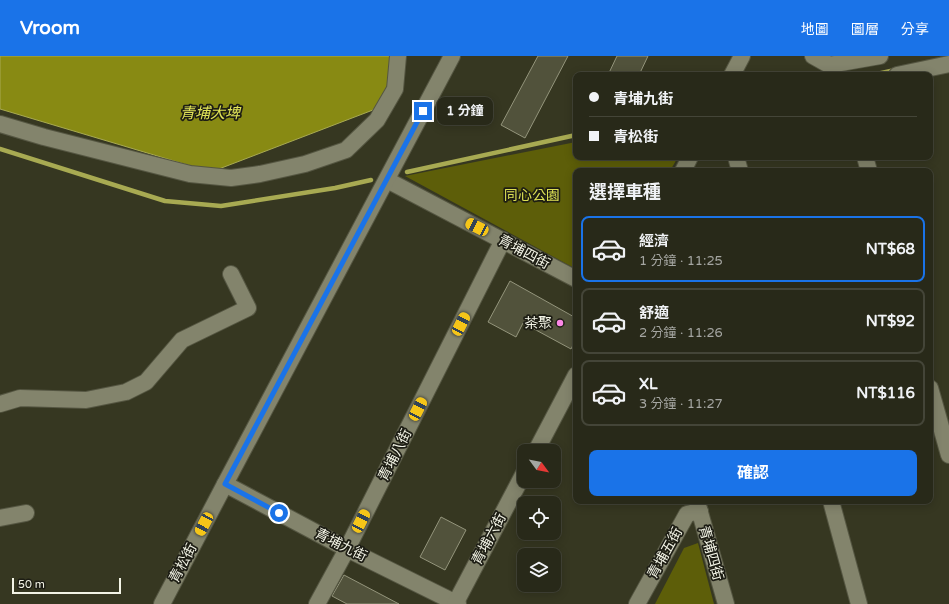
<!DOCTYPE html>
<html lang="zh-TW">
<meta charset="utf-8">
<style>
body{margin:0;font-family:"Varela Round","Noto Sans TC",sans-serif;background:#343526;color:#f1f3f6;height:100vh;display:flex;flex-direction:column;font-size:15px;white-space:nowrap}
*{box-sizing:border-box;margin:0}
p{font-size:13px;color:#a5a6a2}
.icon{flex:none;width:22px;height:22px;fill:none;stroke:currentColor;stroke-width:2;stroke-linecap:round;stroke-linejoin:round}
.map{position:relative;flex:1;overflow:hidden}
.panel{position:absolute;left:573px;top:112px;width:360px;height:336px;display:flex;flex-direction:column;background:#282919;border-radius:8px;box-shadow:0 2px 10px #0003,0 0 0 1px #444538}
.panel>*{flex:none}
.top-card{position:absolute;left:573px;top:16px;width:360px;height:88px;border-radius:8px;box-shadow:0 2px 10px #0003,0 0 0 1px #444538;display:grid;align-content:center;height:88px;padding:0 16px;background:#282919}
.needle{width:26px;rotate:122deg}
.buttons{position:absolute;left:517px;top:388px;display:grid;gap:8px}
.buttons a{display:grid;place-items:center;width:44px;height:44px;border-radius:8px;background:#282919;box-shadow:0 2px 10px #0003,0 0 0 1px #444538;font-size:20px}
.scale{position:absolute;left:12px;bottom:10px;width:109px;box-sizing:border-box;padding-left:4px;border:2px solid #f3f4e6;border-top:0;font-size:11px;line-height:14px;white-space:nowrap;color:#f3f4e6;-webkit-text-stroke:3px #1d1d14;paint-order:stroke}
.end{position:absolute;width:18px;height:18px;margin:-9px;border:5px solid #1a73e8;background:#fff;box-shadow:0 0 0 2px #fff}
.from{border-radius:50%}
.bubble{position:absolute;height:28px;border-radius:8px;background:#282919;box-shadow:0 2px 10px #0003,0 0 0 1px #444538;font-size:13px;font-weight:700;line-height:28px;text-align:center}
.car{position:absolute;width:12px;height:24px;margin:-12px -6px;border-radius:5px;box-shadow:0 0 3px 1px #0007;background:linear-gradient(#f5c518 24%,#345 0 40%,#f5c518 0 76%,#345 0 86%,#f5c518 0)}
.top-card b{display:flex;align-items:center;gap:14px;height:38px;font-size:15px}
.top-card b+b{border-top:1px solid #444538}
.top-card i{width:10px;height:10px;background:#f1f3f6}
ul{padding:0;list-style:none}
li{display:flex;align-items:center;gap:12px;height:66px;margin:0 8px 6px;padding:0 8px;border:2px solid #444538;border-radius:8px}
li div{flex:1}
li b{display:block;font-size:15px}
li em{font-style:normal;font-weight:700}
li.selected{border-color:#1a73e8}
li>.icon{width:36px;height:36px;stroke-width:1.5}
h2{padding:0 16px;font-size:18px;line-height:48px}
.button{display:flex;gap:8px;margin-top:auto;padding:8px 16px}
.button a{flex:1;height:46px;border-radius:8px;background:#1a73e8;color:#fff;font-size:16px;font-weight:700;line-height:46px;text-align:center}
header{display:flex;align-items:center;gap:24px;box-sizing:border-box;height:56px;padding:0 20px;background:#1a73e8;color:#fff}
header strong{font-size:19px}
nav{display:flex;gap:22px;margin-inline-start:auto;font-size:14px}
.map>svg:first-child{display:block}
</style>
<header>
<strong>Vroom</strong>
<nav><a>地圖</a><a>圖層</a><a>分享</a></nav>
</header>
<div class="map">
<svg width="949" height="548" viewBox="0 0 949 548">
<rect width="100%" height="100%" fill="#363721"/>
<g fill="#5d5e09">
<path d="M576,86V101H678L670,115H576V213L405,120Z"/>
<path d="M698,487L714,548H655L684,492Z"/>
</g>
<path fill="#888a13" stroke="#a8aa52" d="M0,0H392L386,49L211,116L0,53Z"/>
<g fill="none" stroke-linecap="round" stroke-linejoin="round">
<g stroke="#a8aa52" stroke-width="4.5">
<path d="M877,18L895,14"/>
<path d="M0,93L165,145L221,150L335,132L371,124"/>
<path d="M407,116L576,79"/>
</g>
</g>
<g fill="#51523b" stroke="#94957c">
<path d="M538,0H568L525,82L501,69Z"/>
<path d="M617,0H648L639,19H608Z"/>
<path d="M510,225L576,262V283L571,293L523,267L516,281L488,266Z"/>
<path d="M441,461L466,474L445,514L420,501Z"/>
<path d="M344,519L399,548H347L332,540Z"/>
</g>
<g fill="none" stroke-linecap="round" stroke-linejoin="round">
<defs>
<g id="minor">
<path d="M813,0L829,9L880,0"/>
<path d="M732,19L742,0"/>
<path d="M897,19L949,8"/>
<path d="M0,68L44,81L190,118L231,122L260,118L305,108L346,94L377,64L395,33L398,0"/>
<path d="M736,101L740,115"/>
<path d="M865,101L869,115"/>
<path d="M683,115L690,101"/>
<path d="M387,124L576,223"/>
<path d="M930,332L949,399"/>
<path d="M0,348L20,342L86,344L126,336L146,326L182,284L248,252L231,218"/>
<path d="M536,395L576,319"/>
<path d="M225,428L347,493L458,548"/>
<path d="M831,445L859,548"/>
<path d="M697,446L726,548"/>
<path d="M0,462L26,457"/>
<path d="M162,548L225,428L452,0"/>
<path d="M317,548L347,493L503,184"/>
<path d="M455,548L524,417"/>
<path d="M637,548L687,458L700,455"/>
</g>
</defs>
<use href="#minor" stroke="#555642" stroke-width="18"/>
<use href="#minor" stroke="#83846c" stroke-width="16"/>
</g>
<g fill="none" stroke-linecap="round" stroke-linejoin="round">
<path stroke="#1a73e8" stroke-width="5" d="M279,457L225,428L423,55"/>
</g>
<circle fill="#fb87e6" stroke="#1d1d14" stroke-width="1.5" cx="560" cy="267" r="4"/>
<g text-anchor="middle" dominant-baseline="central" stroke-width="3.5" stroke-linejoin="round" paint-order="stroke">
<g font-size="14" fill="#dde054" stroke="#1d1d14">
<text x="532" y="139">同心公園</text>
</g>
<g font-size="14" fill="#f3f4e6" stroke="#1d1d14">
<text transform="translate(524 196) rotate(28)">青埔四街</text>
<text transform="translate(395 399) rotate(-63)">青埔八街</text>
<text transform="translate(489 483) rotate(-62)">青埔六街</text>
<text transform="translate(341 489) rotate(27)">青埔九街</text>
<text transform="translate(665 497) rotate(-61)">青埔五街</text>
<text transform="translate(711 497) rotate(74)">青埔四街</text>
<text transform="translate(183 507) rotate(-62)">青松街</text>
</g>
<g font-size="14" fill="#f3f4e6" stroke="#1d1d14" text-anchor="end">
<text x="552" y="267">茶聚</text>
</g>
<g font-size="15" font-style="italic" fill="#e0e358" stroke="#1d1d14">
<text x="210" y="57">青埔大埤</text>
</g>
</g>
</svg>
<div class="buttons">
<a><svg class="needle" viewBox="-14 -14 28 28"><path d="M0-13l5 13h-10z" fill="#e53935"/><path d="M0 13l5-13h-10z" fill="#a5a6a2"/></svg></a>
<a><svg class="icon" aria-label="locate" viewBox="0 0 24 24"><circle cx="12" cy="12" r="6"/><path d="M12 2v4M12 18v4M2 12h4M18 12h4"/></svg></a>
<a><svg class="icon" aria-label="layers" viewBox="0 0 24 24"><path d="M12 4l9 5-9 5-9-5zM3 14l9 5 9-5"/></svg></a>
</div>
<div class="scale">50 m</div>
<i class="end from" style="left:279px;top:457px"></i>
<i class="end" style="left:423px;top:55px"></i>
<div class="bubble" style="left:437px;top:41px;width:56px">1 分鐘</div>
<i class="car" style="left:477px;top:171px;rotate:297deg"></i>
<i class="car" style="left:461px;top:268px;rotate:27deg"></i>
<i class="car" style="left:418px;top:353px;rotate:27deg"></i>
<i class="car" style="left:361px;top:465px;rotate:27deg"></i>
<i class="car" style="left:204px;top:468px;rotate:208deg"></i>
<div class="top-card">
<b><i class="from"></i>青埔九街</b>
<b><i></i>青松街</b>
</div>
<section class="panel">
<h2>選擇車種</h2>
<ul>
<li class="selected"><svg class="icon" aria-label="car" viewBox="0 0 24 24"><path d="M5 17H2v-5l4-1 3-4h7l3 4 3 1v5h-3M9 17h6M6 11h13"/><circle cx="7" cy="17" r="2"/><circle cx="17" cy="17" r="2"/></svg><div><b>經濟</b><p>1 分鐘 · 11:25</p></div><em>NT$68</em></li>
<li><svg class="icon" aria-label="car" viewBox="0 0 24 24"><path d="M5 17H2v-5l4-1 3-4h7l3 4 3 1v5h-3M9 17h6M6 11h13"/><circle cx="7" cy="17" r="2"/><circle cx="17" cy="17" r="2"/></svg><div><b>舒適</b><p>2 分鐘 · 11:26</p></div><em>NT$92</em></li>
<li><svg class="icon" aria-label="car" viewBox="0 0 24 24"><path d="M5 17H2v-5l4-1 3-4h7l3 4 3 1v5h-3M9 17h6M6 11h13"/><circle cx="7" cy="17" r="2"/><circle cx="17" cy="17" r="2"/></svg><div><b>XL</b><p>3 分鐘 · 11:27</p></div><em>NT$116</em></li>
</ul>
<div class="button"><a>確認</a></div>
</section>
</div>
